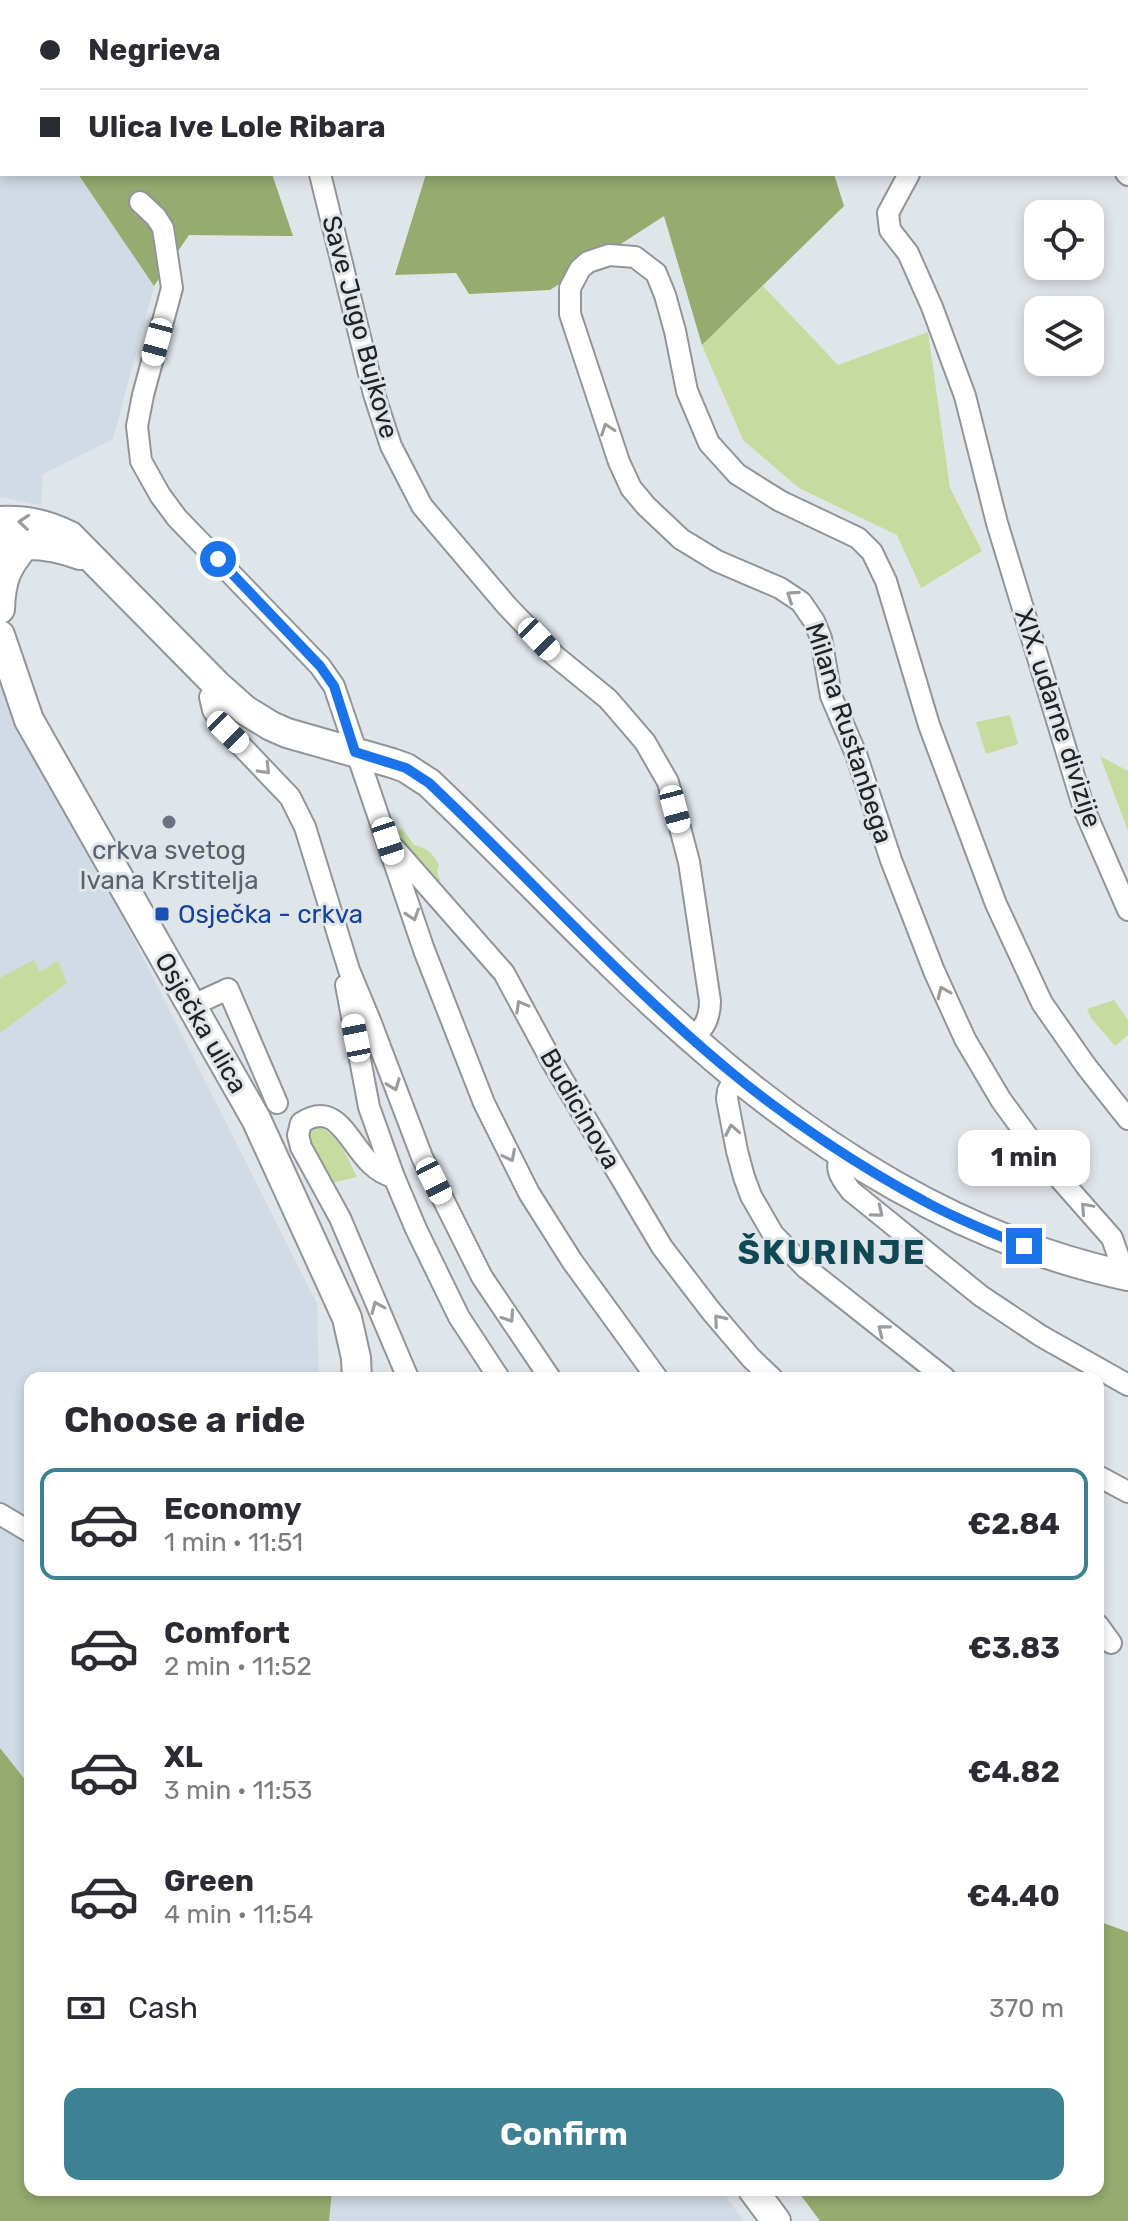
<!DOCTYPE html>
<meta charset="utf-8">
<style>
body{margin:0;font-family:Rubik,sans-serif;background:#f7f7f7;color:#2b2b33;height:100vh;display:flex;flex-direction:column;font-size:30px;white-space:nowrap}
*{box-sizing:border-box;margin:0}
p{font-size:26px;color:#7c7c81}
.icon{flex:none;width:44px;height:44px;fill:none;stroke:currentColor;stroke-width:2;stroke-linecap:round;stroke-linejoin:round}
.map{position:relative;flex:1;overflow:hidden}
.sheet{position:absolute;left:24px;top:1372px;width:1080px;height:824px;display:flex;flex-direction:column;background:#fff;border-radius:16px;box-shadow:0 4px 12px #0003}
.sheet>*{flex:none}
.top-card{position:absolute;left:0px;top:0px;width:1128px;height:176px;box-shadow:0 4px 12px #0003;display:grid;align-content:center;height:176px;padding:0 40px;background:#fff}
.tools{position:absolute;left:1024px;top:200px;display:grid;gap:16px}
.tools a{display:grid;place-items:center;width:80px;height:80px;border-radius:16px;background:#fff;box-shadow:0 4px 12px #0003;font-size:40px}
.end{position:absolute;width:36px;height:36px;margin:-18px;border:10px solid #1a73e8;background:#fff;box-shadow:0 0 0 4px #fff}
.from{border-radius:50%}
.bubble{position:absolute;height:56px;border-radius:16px;background:#fff;box-shadow:0 4px 12px #0003;font-size:26px;font-weight:700;line-height:56px;text-align:center}
.car{position:absolute;width:24px;height:48px;margin:-24px -12px;border-radius:10px;box-shadow:0 0 6px 2px #0007;background:linear-gradient(#fff 24%,#345 0 40%,#fff 0 76%,#345 0 86%,#fff 0)}
.top-card b{display:flex;align-items:center;gap:28px;height:76px;font-size:30px}
.top-card b+b{border-top:2px solid #e1e1e2}
.top-card i{width:20px;height:20px;background:#2b2b33}
ul{padding:0;list-style:none}
li{display:flex;align-items:center;gap:24px;height:112px;margin:0 16px 12px;padding:0 24px;border:4px solid transparent;border-radius:16px}
li div{flex:1}
li b{display:block;font-size:30px}
li em{font-style:normal;font-weight:700}
li.on{border-color:#3e8192}
li>.icon{width:72px;height:72px;stroke-width:1.5}
h2{padding:0 40px;font-size:36px;line-height:96px}
.pay{display:flex;align-items:center;gap:20px;height:88px;padding:0 40px;font-size:30px}
.pay p{margin-inline-start:auto}
.action{display:flex;gap:16px;margin-top:auto;padding:16px 40px}
.action a{flex:1;height:92px;border-radius:16px;background:#3e8192;color:#fff;font-size:32px;font-weight:700;line-height:92px;text-align:center}
.map>svg:first-child{display:block}
</style>
<div class="map">
<svg width="1128" height="2221" viewBox="0 0 1128 2221">
<rect width="100%" height="100%" fill="#e0e5ea"/>
<g fill="#d0dbe5">
<path d="M0,91L2,92V174H79L154,286L113,439L43,474L41,505L0,497Z"/>
<path d="M0,673L317,1304L319,1378H30V1786L0,1748Z"/>
<path d="M332,2190H721L744,2221H329Z"/>
</g>
<g fill="#c5dc9e">
<path d="M763,286L838,365L928,332L950,488L982,551L921,588L897,535L799,488L743,440L702,345Z"/>
<path d="M1010,715L1018,744L986,754L976,722Z"/>
<path d="M1100,756L1128,771V831Z"/>
<path d="M402,828L414,845C428,848 432,853 439,865L437,871L440,880L432,887L393,834Z"/>
<path d="M34,960L40,972L58,961L67,983L0,1033V978Z"/>
<path d="M1114,1000L1128,1020V1035L1115,1046L1091,1018L1087,1009Z"/>
<path d="M320,1128C339,1133 348,1160 357,1177L327,1184C319,1168 308,1150 310,1132Z"/>
</g>
<g fill="#96ac6f">
<path d="M377,0H776L777,2H379Z"/>
<path d="M78,174H272L293,236L189,235L154,286Z"/>
<path d="M426,174H834L844,206L702,345L664,216L550,290L469,294L456,273L395,275Z"/>
<path d="M0,1748L30,1786V2190H332L329,2221H0Z"/>
<path d="M1098,1921L1128,1932V2221H820L797,2190H1098Z"/>
</g>
<g fill="none" stroke-linecap="round" stroke-linejoin="round">
<defs>
<g id="street">
<path d="M119,0L124,2"/>
<path d="M957,2V0"/>
<path d="M1126,173L1128,175"/>
<path d="M320,174L374,394L391,446L422,506L507,606L554,655L608,699L645,742L668,782L689,862L710,1001C710,1017 705,1028 692,1039"/>
<path d="M909,174L888,213L890,230L908,253L932,307L965,396L997,523L1084,809L1128,910"/>
<path d="M140,202L156,217L163,228L172,288L143,395L137,426L141,461L160,495L177,518L320,666L334,686L424,950L484,1103L529,1193L572,1261L657,1378"/>
<path d="M218,686L210,697L213,710L228,732L290,797L305,827L349,970L369,1018L422,1157L482,1277L550,1378"/>
<path d="M395,849L504,973L551,1060L662,1247L711,1311L751,1358L772,1378"/>
<path d="M346,985L369,1107L394,1177L416,1229L459,1317L499,1378"/>
<path d="M204,1000L228,989L277,1103"/>
<path d="M735,1076L728,1091L727,1099L737,1151L744,1177L751,1196L773,1234L806,1268L945,1378"/>
<path d="M843,1153C832,1168 842,1179 851,1191L981,1296L1041,1336L1128,1385"/>
<path d="M394,1177C351,1168 346,1093 301,1123L298,1135L301,1147L340,1218L408,1378"/>
<path d="M1117,1274L1120,1261L1112,1238L1053,1171L1001,1100L965,1039L934,971L891,860L856,754L831,696L821,638L814,621L801,602L780,588L717,561L681,539L646,506L631,488L619,462L570,314V288L580,269L588,262L609,255L635,257L656,273L665,295L675,331L687,391L709,443L737,474L780,501L858,538L872,552L886,581L929,725L996,904L1042,1003L1086,1066L1128,1119"/>
<path d="M1098,1476L1128,1492"/>
<path d="M0,1514L30,1532"/>
<path d="M1098,1625L1111,1643"/>
</g>
<g id="secondary">
<path d="M0,521C26,520 47,524 70,536L218,686L245,710L271,726L287,733L392,763L406,768L429,783C519,868 602,960 695,1041C818,1150 966,1242 1128,1276"/>
<path d="M0,548C27,542 54,545 80,555"/>
<path d="M0,609C1,580 6,567 25,545"/>
<path d="M0,635L29,720L256,1119L347,1318L356,1358L357,1378"/>
<path d="M753,2190L776,2221"/>
</g>
</defs>
<use href="#street" stroke="#91959a" stroke-width="24"/>
<use href="#secondary" stroke="#91959a" stroke-width="32"/>
<use href="#street" stroke="#fff" stroke-width="20"/>
<use href="#secondary" stroke="#fff" stroke-width="28"/>
</g>
<defs><path id="oneway-chevron" d="M-2-3.5L2.5 0L-2 3.5" fill="none" stroke-width="1.6" stroke-linecap="round" stroke-linejoin="round" transform="scale(2)"/></defs>
<g stroke="#9b9c9c">
<use href="#oneway-chevron" transform="translate(607 429) rotate(-109)"/>
<use href="#oneway-chevron" transform="translate(24 522) rotate(-175)"/>
<use href="#oneway-chevron" transform="translate(792 596) rotate(-146)"/>
<use href="#oneway-chevron" transform="translate(265 769) rotate(46)"/>
<use href="#oneway-chevron" transform="translate(413 915) rotate(72)"/>
<use href="#oneway-chevron" transform="translate(943 992) rotate(-114)"/>
<use href="#oneway-chevron" transform="translate(521 1006) rotate(-119)"/>
<use href="#oneway-chevron" transform="translate(394 1085) rotate(69)"/>
<use href="#oneway-chevron" transform="translate(732 1130) rotate(-101)"/>
<use href="#oneway-chevron" transform="translate(510 1156) rotate(63)"/>
<use href="#oneway-chevron" transform="translate(1086 1208) rotate(-132)"/>
<use href="#oneway-chevron" transform="translate(878 1212) rotate(39)"/>
<use href="#oneway-chevron" transform="translate(377 1307) rotate(-113)"/>
<use href="#oneway-chevron" transform="translate(509 1317) rotate(56)"/>
<use href="#oneway-chevron" transform="translate(719 1320) rotate(-130)"/>
<use href="#oneway-chevron" transform="translate(883 1330) rotate(-142)"/>
</g>
<g fill="none" stroke-linecap="round" stroke-linejoin="round">
<path stroke="#1a73e8" stroke-width="10" d="M218,559L320,666L334,686L355,752L406,768L429,783C531,879 624,984 732,1073C789,1120 860,1167 924,1201C956,1219 990,1232 1024,1246"/>
</g>
<circle fill="#6b7280" stroke="#e0e5ea" stroke-width="3" cx="169" cy="822" r="8"/>
<rect fill="#1a4fb4" stroke="#e0e5ea" stroke-width="3" x="154" y="906" width="16" height="16" rx="4"/>
<g text-anchor="middle" dominant-baseline="central" stroke-width="6" stroke-linejoin="round" paint-order="stroke">
<g font-size="26" fill="#202223" stroke="#e0e5ea">
<text transform="translate(360 327) rotate(75)">Save Jugo Bujkove</text>
<text transform="translate(1058 718) rotate(72)">XIX. udarne divizije</text>
<text transform="translate(849 733) rotate(72)">Milana Rustanbega</text>
<text transform="translate(201 1023) rotate(60)">Osječka ulica</text>
<text transform="translate(580 1109) rotate(60)">Budicinova</text>
</g>
<g font-size="26" fill="#5b616d" stroke="#e0e5ea">
<text x="169" y="850">crkva svetog<tspan x="169" dy="30">Ivana Krstitelja</tspan></text>
</g>
<g font-size="26" fill="#164399" stroke="#e0e5ea" text-anchor="start">
<text x="178" y="914">Osječka - crkva</text>
</g>
<g font-size="34" font-weight="bold" letter-spacing="2" fill="#0f4955" stroke="#e0e5ea">
<text x="832" y="1252">ŠKURINJE</text>
</g>
</g>
</svg>
<div class="tools">
<a><svg class="icon" aria-label="locate" viewBox="0 0 24 24"><circle cx="12" cy="12" r="6"/><path d="M12 2v4M12 18v4M2 12h4M18 12h4"/></svg></a>
<a><svg class="icon" aria-label="layers" viewBox="0 0 24 24"><path d="M12 4l9 5-9 5-9-5zM3 14l9 5 9-5"/></svg></a>
</div>
<i class="end from" style="left:218px;top:559px"></i>
<i class="end" style="left:1024px;top:1246px"></i>
<div class="bubble" style="left:958px;top:1130px;width:132px">1 min</div>
<i class="car" style="left:157px;top:342px;rotate:195deg"></i>
<i class="car" style="left:539px;top:639px;rotate:136deg"></i>
<i class="car" style="left:228px;top:732px;rotate:135deg"></i>
<i class="car" style="left:675px;top:809px;rotate:165deg"></i>
<i class="car" style="left:388px;top:841px;rotate:162deg"></i>
<i class="car" style="left:356px;top:1038px;rotate:349deg"></i>
<i class="car" style="left:434px;top:1181px;rotate:153deg"></i>
<div class="top-card">
<b><i class="from"></i>Negrieva</b>
<b><i></i>Ulica Ive Lole Ribara</b>
</div>
<section class="sheet">
<h2>Choose a ride</h2>
<ul>
<li class="on"><svg class="icon" aria-label="car" viewBox="0 0 24 24"><path d="M5 17H2v-5l4-1 3-4h7l3 4 3 1v5h-3M9 17h6M6 11h13"/><circle cx="7" cy="17" r="2"/><circle cx="17" cy="17" r="2"/></svg><div><b>Economy</b><p>1 min · 11:51</p></div><em>€2.84</em></li>
<li><svg class="icon" aria-label="car" viewBox="0 0 24 24"><path d="M5 17H2v-5l4-1 3-4h7l3 4 3 1v5h-3M9 17h6M6 11h13"/><circle cx="7" cy="17" r="2"/><circle cx="17" cy="17" r="2"/></svg><div><b>Comfort</b><p>2 min · 11:52</p></div><em>€3.83</em></li>
<li><svg class="icon" aria-label="car" viewBox="0 0 24 24"><path d="M5 17H2v-5l4-1 3-4h7l3 4 3 1v5h-3M9 17h6M6 11h13"/><circle cx="7" cy="17" r="2"/><circle cx="17" cy="17" r="2"/></svg><div><b>XL</b><p>3 min · 11:53</p></div><em>€4.82</em></li>
<li><svg class="icon" aria-label="car" viewBox="0 0 24 24"><path d="M5 17H2v-5l4-1 3-4h7l3 4 3 1v5h-3M9 17h6M6 11h13"/><circle cx="7" cy="17" r="2"/><circle cx="17" cy="17" r="2"/></svg><div><b>Green</b><p>4 min · 11:54</p></div><em>€4.40</em></li>
</ul>
<div class="pay"><svg class="icon" aria-label="cash" viewBox="0 0 24 24"><path d="M3 7h18v10H3z"/><circle cx="12" cy="12" r="2"/></svg>Cash<p>370 m</p></div>
<div class="action"><a>Confirm</a></div>
</section>
</div>
